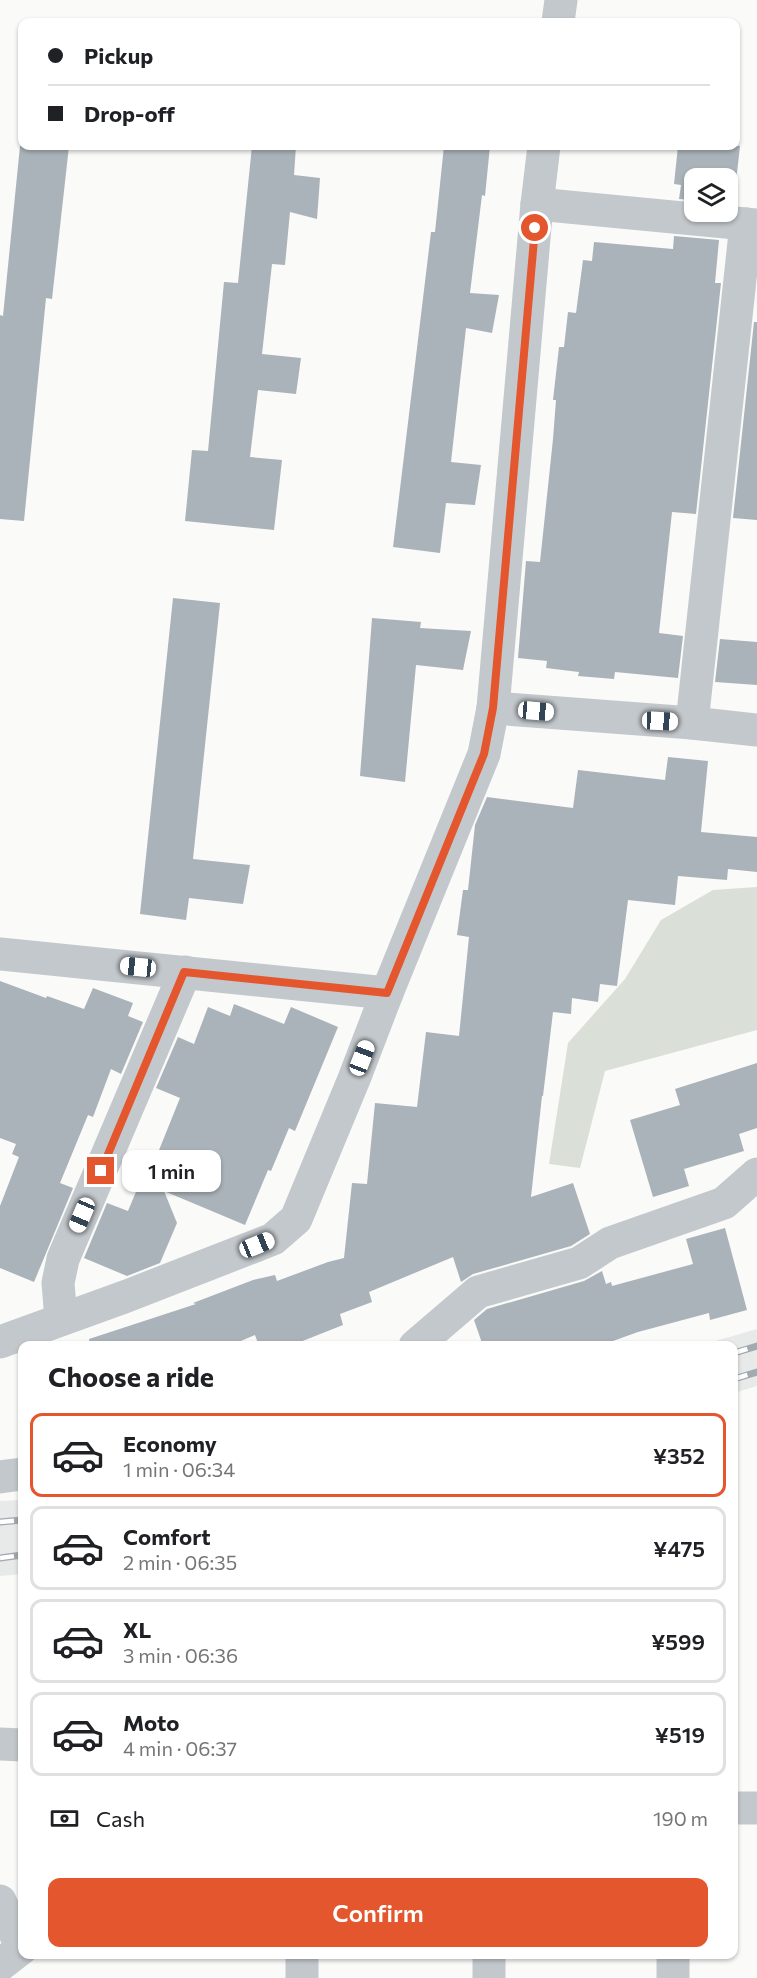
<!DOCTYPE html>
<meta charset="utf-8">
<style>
body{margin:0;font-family:Commissioner,sans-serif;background:#f2f2f2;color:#202124;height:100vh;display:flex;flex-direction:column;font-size:22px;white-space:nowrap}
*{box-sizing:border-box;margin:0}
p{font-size:20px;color:#757577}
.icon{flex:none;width:33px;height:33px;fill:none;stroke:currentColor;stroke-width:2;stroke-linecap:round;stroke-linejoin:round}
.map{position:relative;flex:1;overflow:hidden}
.sheet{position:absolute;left:18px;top:1341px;width:720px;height:618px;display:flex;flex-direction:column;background:#fff;border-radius:12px;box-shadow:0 2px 4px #0004}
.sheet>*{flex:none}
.hud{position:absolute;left:18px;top:18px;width:722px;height:132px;border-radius:12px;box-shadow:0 2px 4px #0004;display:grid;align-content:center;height:132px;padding:0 30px;background:#fff}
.buttons{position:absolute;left:684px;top:168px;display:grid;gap:12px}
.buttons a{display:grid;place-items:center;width:54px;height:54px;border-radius:12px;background:#fff;box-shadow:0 2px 4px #0004;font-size:30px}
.end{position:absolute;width:27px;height:27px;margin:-14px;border:8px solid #e4572e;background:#fff;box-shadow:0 0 0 3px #fff}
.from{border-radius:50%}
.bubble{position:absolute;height:42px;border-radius:12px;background:#fff;box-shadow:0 2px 4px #0004;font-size:20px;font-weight:600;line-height:42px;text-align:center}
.car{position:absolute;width:18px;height:36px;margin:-18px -9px;border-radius:8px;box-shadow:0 0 4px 2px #0007;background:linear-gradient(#fff 24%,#345 0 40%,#fff 0 76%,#345 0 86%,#fff 0)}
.hud b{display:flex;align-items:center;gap:21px;height:57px;font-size:22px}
.hud b+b{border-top:2px solid #e0e0e0}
.hud i{width:15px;height:15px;background:#202124}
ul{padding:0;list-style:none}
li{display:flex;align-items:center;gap:18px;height:84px;margin:0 12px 9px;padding:0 18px;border:3px solid #e0e0e0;border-radius:12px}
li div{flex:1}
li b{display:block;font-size:22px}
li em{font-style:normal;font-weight:600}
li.active{border-color:#e4572e}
li>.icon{width:54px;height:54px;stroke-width:1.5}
h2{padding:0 30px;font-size:27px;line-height:72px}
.pay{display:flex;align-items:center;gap:15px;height:66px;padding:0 30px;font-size:22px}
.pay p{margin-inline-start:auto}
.primary-button{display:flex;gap:12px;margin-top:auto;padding:12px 30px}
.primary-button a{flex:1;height:69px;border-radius:12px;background:#e4572e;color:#fff;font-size:24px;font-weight:600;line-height:69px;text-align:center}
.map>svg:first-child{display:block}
</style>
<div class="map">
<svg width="757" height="1978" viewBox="0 0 757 1978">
<rect width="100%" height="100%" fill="#fafaf8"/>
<g fill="#e8e9e9">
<path d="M757,1329V1386L734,1393V1346L702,1345Z"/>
<path d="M22,1500V1574L0,1576V1501Z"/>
</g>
<path fill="#dadfd7" d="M757,887V1030L605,1071L580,1168L549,1164L568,1043L625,979L661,920L713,890Z"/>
<g fill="#aab3b9">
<path d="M20,146H69L52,299L46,298L24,521L0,519V315L3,316Z"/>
<path d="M252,146H296L294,175L320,178L317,219L290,212L285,265L272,264L262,354L301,358L296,394L258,390L250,457L282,460L274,530L185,521L192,450L208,451L224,282L238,283Z"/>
<path d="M444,146H490L485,196L482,195L470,293L499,295L492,333L466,328L451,462L481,465L475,505L446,503L440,553L393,547L431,232H435Z"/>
<path d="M678,146H740L735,191L728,190V178H694V200L679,199L681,185L674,184Z"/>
<path d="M674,236L719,240L715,283H721L696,514L672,512L659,633L683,636L678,678L615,672L614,679L578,676L579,672L546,668L547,661L518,658L526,561L540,562L553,439L556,400H553L559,347H564L568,312L576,313L583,260L592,261L594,242L673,249Z"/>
<path d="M754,322H757V520L733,518Z"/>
<path d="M173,598L220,603L193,859L250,865L243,904L189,898L186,920L140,914Z"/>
<path d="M372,618L421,622L420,628L471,631L463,670L416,665L405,782L360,776Z"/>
<path d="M720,639L757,642V685L715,682Z"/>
<path d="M668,757L708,761L701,832L757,837V872L728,869L727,880L678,876L675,905L628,900L617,986L600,984L598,1002L572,998L571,1014L553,1012L543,1096H542L531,1197L573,1183L590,1234L571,1246L473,1274L461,1282L453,1257L369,1292L372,1302L340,1314L343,1325L290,1346H259L255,1335L229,1346H90L89,1339L196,1304L193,1303L253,1280L275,1275L277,1281L328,1262L344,1258L352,1183L367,1184L375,1103L417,1107L426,1032L459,1036L469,937L457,935L463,890H468L475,825L487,797L573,808L578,770L665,780Z"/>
<path d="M0,981L46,998L47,996L84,1009L93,988L133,1003L128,1016L143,1022L121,1074L111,1069L93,1117L88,1115L60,1183L73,1188L34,1282L0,1268V1206L19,1157L12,1154L16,1144L0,1138Z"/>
<path d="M234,1004L284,1024L291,1007L338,1027L295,1131L289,1128L271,1171L268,1170L245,1225L164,1191L177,1223L160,1263L127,1276L84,1258L107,1203L128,1211L150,1158L153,1165L180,1098L156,1088L178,1037L194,1044L208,1007L230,1016Z"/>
<path d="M757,1063V1128L739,1134L744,1151L684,1169L689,1186L653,1197L630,1120L680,1105L675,1089Z"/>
<path d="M725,1228L747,1310L710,1320L709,1313L638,1332L599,1346H483L474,1320L487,1309L584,1281L602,1271L606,1284L611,1282L612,1286L693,1264L686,1239Z"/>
</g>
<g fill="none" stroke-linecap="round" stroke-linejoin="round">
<g stroke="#c3c8cc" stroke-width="33">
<path d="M558,22L561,0"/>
<path d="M537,204L757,225"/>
<path d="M493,708L692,723L757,730"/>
<path d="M692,723L746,224"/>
<path d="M0,954L387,993"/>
<path d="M61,1319L58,1283L63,1259L185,972"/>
<path d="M0,1342L127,1296L273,1239L296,1219L354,1079L387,993L484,754L493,708L537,204L544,146"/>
<path d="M415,1346L478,1292L579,1263L610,1243L724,1203L757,1174"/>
<path d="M0,1477L22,1474"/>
<path d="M0,1744L22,1745"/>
<path d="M734,1808H757"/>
<path d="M0,1901L22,1948L0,1965"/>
<path d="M489,1954V1978"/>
<path d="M673,1954V1978"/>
<path d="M302,1978V1954"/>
</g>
<defs>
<g id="rail">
<path d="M734,1353L757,1346"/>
<path d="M734,1379L757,1372"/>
<path d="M0,1522L22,1520"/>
<path d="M0,1558L22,1555"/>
</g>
</defs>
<use href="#rail" stroke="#a2aab0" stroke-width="7"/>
<use href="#rail" stroke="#fff" stroke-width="4.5" stroke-dasharray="14" stroke-linecap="butt"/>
</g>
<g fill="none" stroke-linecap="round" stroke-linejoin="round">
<path stroke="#e4572e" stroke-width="8" d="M101,1171L184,972L387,993L484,754L493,708L535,228"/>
</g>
</svg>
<div class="buttons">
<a><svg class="icon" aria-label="layers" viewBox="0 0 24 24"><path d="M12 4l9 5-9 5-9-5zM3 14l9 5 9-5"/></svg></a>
</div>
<i class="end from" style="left:535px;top:228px"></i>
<i class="end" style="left:101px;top:1171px"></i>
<div class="bubble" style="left:122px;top:1150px;width:99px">1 min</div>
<i class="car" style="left:536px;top:711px;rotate:95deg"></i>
<i class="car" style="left:660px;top:721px;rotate:93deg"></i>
<i class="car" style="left:138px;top:967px;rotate:276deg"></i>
<i class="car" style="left:362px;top:1058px;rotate:21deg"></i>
<i class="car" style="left:82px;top:1215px;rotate:203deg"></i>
<i class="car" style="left:257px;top:1245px;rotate:68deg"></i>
<div class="hud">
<b><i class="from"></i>Pickup</b>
<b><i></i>Drop-off</b>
</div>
<section class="sheet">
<h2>Choose a ride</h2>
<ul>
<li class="active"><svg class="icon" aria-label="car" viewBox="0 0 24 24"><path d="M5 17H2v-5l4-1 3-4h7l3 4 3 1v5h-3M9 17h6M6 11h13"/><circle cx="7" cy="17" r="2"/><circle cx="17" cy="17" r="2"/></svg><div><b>Economy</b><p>1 min · 06:34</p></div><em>¥352</em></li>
<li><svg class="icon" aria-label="car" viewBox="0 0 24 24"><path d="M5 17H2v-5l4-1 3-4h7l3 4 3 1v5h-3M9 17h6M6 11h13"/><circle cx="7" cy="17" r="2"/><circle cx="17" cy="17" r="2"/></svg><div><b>Comfort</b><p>2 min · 06:35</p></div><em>¥475</em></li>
<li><svg class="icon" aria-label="car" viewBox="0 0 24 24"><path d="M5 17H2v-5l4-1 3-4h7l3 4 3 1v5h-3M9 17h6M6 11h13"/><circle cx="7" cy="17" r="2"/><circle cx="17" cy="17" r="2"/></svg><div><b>XL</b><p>3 min · 06:36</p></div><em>¥599</em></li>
<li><svg class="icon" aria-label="car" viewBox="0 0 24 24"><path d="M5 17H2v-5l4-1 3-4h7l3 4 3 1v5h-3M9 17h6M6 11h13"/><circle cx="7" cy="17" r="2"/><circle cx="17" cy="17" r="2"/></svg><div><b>Moto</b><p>4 min · 06:37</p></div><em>¥519</em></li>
</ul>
<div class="pay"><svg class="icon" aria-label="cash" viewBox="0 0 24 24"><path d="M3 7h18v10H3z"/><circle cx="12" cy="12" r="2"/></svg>Cash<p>190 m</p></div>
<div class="primary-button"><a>Confirm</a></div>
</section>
</div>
